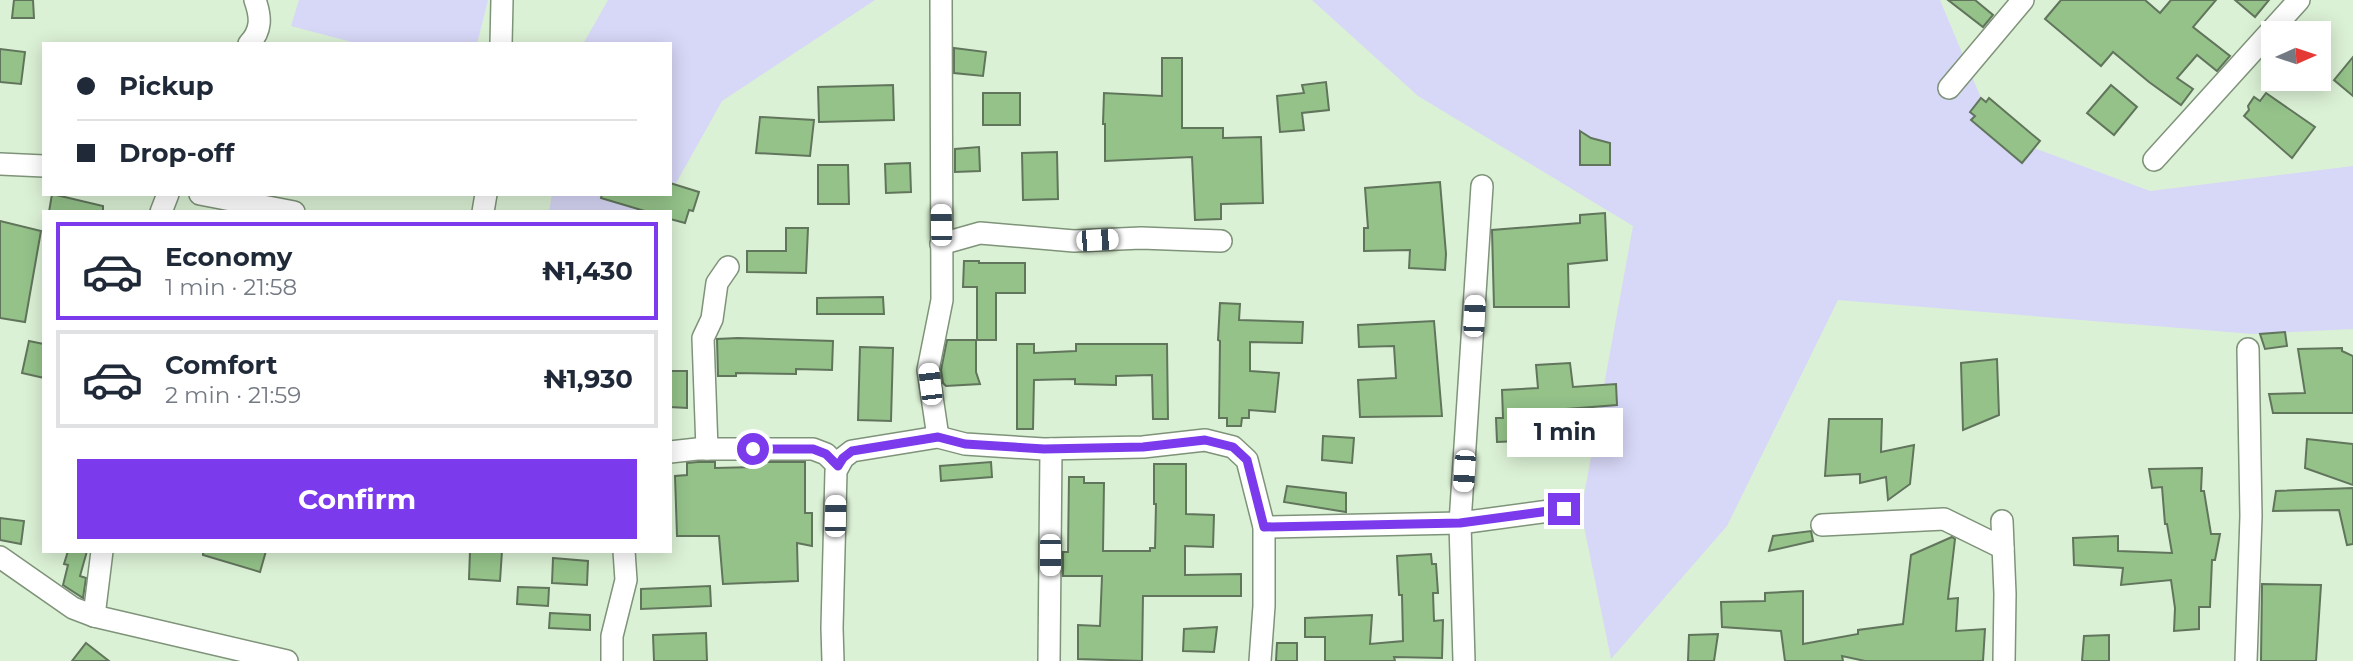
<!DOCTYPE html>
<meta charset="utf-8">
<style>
body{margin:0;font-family:Montserrat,sans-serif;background:#f2f2f3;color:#1f2937;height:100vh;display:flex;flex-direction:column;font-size:26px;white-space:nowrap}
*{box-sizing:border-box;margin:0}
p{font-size:23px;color:#747a83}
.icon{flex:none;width:38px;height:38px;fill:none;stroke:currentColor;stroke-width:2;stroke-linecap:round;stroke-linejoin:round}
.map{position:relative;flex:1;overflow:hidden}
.panel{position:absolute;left:42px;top:210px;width:630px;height:343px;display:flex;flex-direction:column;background:#fff;border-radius:0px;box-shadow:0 4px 18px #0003}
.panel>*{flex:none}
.banner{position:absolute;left:42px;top:42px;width:630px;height:154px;border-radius:0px;box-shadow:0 4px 18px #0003;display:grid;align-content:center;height:154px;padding:0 35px;background:#fff}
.needle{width:46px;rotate:87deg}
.controls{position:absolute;left:2261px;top:21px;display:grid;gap:14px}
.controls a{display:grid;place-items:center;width:70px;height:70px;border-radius:0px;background:#fff;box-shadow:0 4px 18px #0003;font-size:35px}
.end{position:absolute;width:32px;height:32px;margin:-16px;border:9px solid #7c3aed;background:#fff;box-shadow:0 0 0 4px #fff}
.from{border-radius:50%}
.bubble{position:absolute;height:49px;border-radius:0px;background:#fff;box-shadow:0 4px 18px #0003;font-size:23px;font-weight:700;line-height:49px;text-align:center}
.car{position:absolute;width:21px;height:42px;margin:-21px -10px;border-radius:9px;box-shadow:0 0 5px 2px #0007;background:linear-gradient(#fff 24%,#345 0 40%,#fff 0 76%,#345 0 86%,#fff 0)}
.banner b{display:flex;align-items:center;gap:24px;height:66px;font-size:26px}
.banner b+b{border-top:2px solid #e0e1e3}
.banner i{width:18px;height:18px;background:#1f2937}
ul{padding:12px 0 0;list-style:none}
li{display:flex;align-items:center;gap:21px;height:98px;margin:0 14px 10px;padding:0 21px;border:4px solid #e0e1e3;border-radius:0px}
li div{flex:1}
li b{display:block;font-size:26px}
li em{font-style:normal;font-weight:700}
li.on{border-color:#7c3aed}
li>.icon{width:63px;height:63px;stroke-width:1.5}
.primary-button{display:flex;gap:14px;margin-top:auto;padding:14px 35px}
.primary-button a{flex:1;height:80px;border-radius:0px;background:#7c3aed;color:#fff;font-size:28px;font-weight:700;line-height:80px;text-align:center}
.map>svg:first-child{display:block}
</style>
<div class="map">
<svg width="2353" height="661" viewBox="0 0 2353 661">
<rect width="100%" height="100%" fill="#dbf1d5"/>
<g fill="#d7d7f7">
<path d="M299,0H488L477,44H359L291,26Z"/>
<path d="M608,0H875L722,101L670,194V44H583Z"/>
<path d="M1312,0H1940L1996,134L2150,191L2353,166V329L2253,334L1838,300L1727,526L1611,659L1581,512L1633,226L1418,96Z"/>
<path d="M552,194H670L660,212H549Z"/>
</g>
<g fill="#94c289" stroke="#61755c" stroke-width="2">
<path d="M14,0H33L34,18H12Z"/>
<path d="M1948,0H1975L1993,15L1983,27Z"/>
<path d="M2061,0H2145L2160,13L2171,0H2216L2193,27L2230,56L2217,71L2197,55L2177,78L2193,89L2181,105L2149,82L2113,52L2101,66L2045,19Z"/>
<path d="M2235,0H2269L2255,17Z"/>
<path d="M954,48L986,52L983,76L954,73Z"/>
<path d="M0,49L25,52L21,84L0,82Z"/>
<path d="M2353,57V96L2334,80Z"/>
<path d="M1162,58H1182V128H1223V138L1261,137L1263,203L1221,204V219L1195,220L1192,157L1105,161V124H1103L1104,93L1162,96Z"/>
<path d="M1326,82L1329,110L1302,113L1304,130L1280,132L1277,96L1304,93L1302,85Z"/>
<path d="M893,85L894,120L819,122L818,87Z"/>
<path d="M2111,85L2137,107L2114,135L2087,113Z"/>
<rect x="983" y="93" width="37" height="32"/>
<path d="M2266,93L2315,127L2292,158L2244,116L2249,110L2248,106L2254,97L2260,101Z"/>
<path d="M1981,98L1986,102L1989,98L2040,141L2022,163L1971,120L1975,116L1970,112Z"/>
<path d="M760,117L814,120L810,156L756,153Z"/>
<path d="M1580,131L1591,138L1610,143V165H1580Z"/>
<path d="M979,147L980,171L955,172V149Z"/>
<path d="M1057,152L1058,199L1023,200L1022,153Z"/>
<path d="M910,163L911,192L886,193L885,164Z"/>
<path d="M818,165H848L849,204H818Z"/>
<path d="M1440,182L1446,254L1445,270L1409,268L1410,250L1364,251V228H1368L1365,188Z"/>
<path d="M670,183L699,192L693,211L689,210L685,223L670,219V212H648L601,198L602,194H670Z"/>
<path d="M52,194L103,206V212H49Z"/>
<path d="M1605,213L1607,260L1568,264L1569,307H1494L1492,230L1580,223V215Z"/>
<path d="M0,221L41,231L25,322L0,318Z"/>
<path d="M786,228H808L806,273L747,272V251H786Z"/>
<path d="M964,261H979V263H1025V293H996V340H977V287H963Z"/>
<path d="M883,297L884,314H817V298Z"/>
<path d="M1220,303L1240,304L1239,320L1303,322L1302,343L1250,342V371L1279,373L1275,412L1249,410V418H1242L1241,426H1227V418H1219L1220,341L1218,340Z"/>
<path d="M1434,321L1442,416L1360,417L1358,380L1396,378L1394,346L1359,347L1358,325Z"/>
<path d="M2285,332L2287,346L2265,349L2260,334Z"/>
<path d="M738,338L833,341L832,370L796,369V374L736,373V376H718L717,339Z"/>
<path d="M947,340H976V372L980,384L946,386L943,383L941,370Z"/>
<path d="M29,341L44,344V378L22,373Z"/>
<path d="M1017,344H1034V353L1076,351V344H1167L1168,419H1153L1152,375L1116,376V385L1075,384V379L1034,380L1033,429H1017Z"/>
<path d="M860,347L893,348L891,421L858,420Z"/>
<path d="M2342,348V351L2353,356V413H2273L2269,394L2305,393L2298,349Z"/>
<path d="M1997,359L1999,415L1963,430L1961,363Z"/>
<path d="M1570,363L1573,387L1616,384L1617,405L1567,409L1568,439L1497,442L1496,418H1503L1502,390L1538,388L1536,365Z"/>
<path d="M670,371H687V408L670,407Z"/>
<path d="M1829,419H1882L1881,452L1914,445L1910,484L1888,500L1886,477L1860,483V474L1825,476Z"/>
<path d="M1323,436L1354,438L1352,463L1322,460Z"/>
<path d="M2307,439L2353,444V485L2305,468Z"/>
<path d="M698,462H715V468L755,467V462H805V513H812V546L797,543L798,581L723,584L719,536H677L675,476L687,475V463Z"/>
<path d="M991,462L992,477L941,481L940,466Z"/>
<path d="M1154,464H1186V514L1214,515L1213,547L1185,546V575L1241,574V596H1143L1142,661L1078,659V625L1100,626L1102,576H1063V552H1068L1069,477H1084V483H1104L1103,551H1150V548H1155L1156,504H1154Z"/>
<path d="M2202,468L2201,491H2204L2211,534H2220L2215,560H2212L2210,607H2199V629L2174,631L2175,608L2171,580L2121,585L2123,568L2074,565L2073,538L2118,536V551L2172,553L2167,524H2165L2162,487L2152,488L2149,469Z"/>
<path d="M1287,486L1346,493V512L1284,502Z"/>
<path d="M2353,488V544L2347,545L2339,510L2273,511L2276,491Z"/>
<path d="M0,518L24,521L21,544L0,540Z"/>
<path d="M1811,531L1813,541L1769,551L1773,536Z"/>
<path d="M1952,537L1955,539L1948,599L1958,598L1956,631L1985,629L1983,661H1865L1842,656L1843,661H1785L1781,631L1722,627L1721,602L1765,601V593L1803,591V644L1858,634V630L1903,624L1911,555Z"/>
<path d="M68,551H87L80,576L86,578L83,598L63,585L68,565L64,564Z"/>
<path d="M203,551H266L260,572L203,555Z"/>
<path d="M470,551H502L500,581L469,579Z"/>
<path d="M1431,554L1432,564H1436L1438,593H1433L1434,621L1443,620L1442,658L1394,657L1395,661H1325V637H1305V618L1372,615L1370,644L1403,641L1402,595H1399L1397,556Z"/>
<path d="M553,558L588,561L587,585L552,583Z"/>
<path d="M2262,584L2321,585L2316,661H2261Z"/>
<path d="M710,586L711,606L641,609V589Z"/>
<path d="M518,587L549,588L548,606L517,604Z"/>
<path d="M550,613L590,615V630L549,628Z"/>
<path d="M1217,627L1214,652L1183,651L1184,629Z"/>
<path d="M706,633L707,661H654L653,635Z"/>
<path d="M1718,634L1714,661H1688L1689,635Z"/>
<path d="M2109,635V661H2082L2084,636Z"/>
<path d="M86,643L109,661H72Z"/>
<path d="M1277,643H1297V661H1276Z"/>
</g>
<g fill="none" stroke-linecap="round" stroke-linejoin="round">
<defs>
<g id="street">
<path d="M249,44C262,30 261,17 255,0"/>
<path d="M501,44L502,0"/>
<path d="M1949,88L2023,0"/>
<path d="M2154,160L2299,0"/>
<path d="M0,164L44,166"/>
<path d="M200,194L294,212"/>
<path d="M161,212L168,194"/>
<path d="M483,212L486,194"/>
<path d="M941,244L980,233L1074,241L1141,238L1221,241"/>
<path d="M938,437L928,370L942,300L941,0"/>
<path d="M707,449L703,338L712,319L717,283L728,267"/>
<path d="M670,452L697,449H813L826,454L838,466"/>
<path d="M2002,521L2005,594L2004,661"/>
<path d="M1822,525L1944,519L2003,548"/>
<path d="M1264,527L1460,523L1564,509"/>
<path d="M0,557L73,608L94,616L287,661"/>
<path d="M94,616L102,551"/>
<path d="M612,661V636L626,580L624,551"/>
<path d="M833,661L832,628L836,471L843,458L852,451L938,437L965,444L1044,449L1143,447L1205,440L1233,447L1247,460L1264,527V606L1260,661"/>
<path d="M1049,661L1051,449"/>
<path d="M1464,661L1460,523L1482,186"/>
<path d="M2246,661L2251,516L2248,349"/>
</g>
</defs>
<use href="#street" stroke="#7e9379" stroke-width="24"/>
<use href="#street" stroke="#fff" stroke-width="21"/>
</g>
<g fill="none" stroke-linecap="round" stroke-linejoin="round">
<path stroke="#7c3aed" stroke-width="9" d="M753,449H813L826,454L838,466L843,458L852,451L938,437L965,444L1044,449L1143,447L1205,440L1233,447L1247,460L1264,527L1460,523L1564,509"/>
</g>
</svg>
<div class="controls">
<a><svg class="needle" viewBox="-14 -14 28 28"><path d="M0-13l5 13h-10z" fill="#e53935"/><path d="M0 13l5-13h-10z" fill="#747a83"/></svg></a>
</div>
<i class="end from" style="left:753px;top:449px"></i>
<i class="end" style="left:1564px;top:509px"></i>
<div class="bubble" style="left:1507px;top:408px;width:116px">1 min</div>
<i class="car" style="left:941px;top:225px;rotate:359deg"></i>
<i class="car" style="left:1097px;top:240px;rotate:87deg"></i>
<i class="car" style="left:1474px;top:316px;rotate:3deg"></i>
<i class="car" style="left:930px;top:384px;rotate:353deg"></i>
<i class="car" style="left:1464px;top:471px;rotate:184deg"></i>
<i class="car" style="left:835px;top:516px;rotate:1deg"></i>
<i class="car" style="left:1050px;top:555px;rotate:180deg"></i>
<div class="banner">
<b><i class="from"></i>Pickup</b>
<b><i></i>Drop-off</b>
</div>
<section class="panel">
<ul>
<li class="on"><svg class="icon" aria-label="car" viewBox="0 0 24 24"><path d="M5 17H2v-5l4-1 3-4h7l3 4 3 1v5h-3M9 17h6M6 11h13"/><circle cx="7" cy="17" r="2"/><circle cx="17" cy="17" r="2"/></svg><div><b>Economy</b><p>1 min · 21:58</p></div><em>₦1,430</em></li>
<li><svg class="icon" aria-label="car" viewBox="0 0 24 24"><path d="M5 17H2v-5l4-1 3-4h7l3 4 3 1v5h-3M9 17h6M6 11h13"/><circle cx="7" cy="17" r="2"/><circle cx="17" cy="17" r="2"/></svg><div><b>Comfort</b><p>2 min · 21:59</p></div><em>₦1,930</em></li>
</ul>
<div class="primary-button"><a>Confirm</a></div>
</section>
</div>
